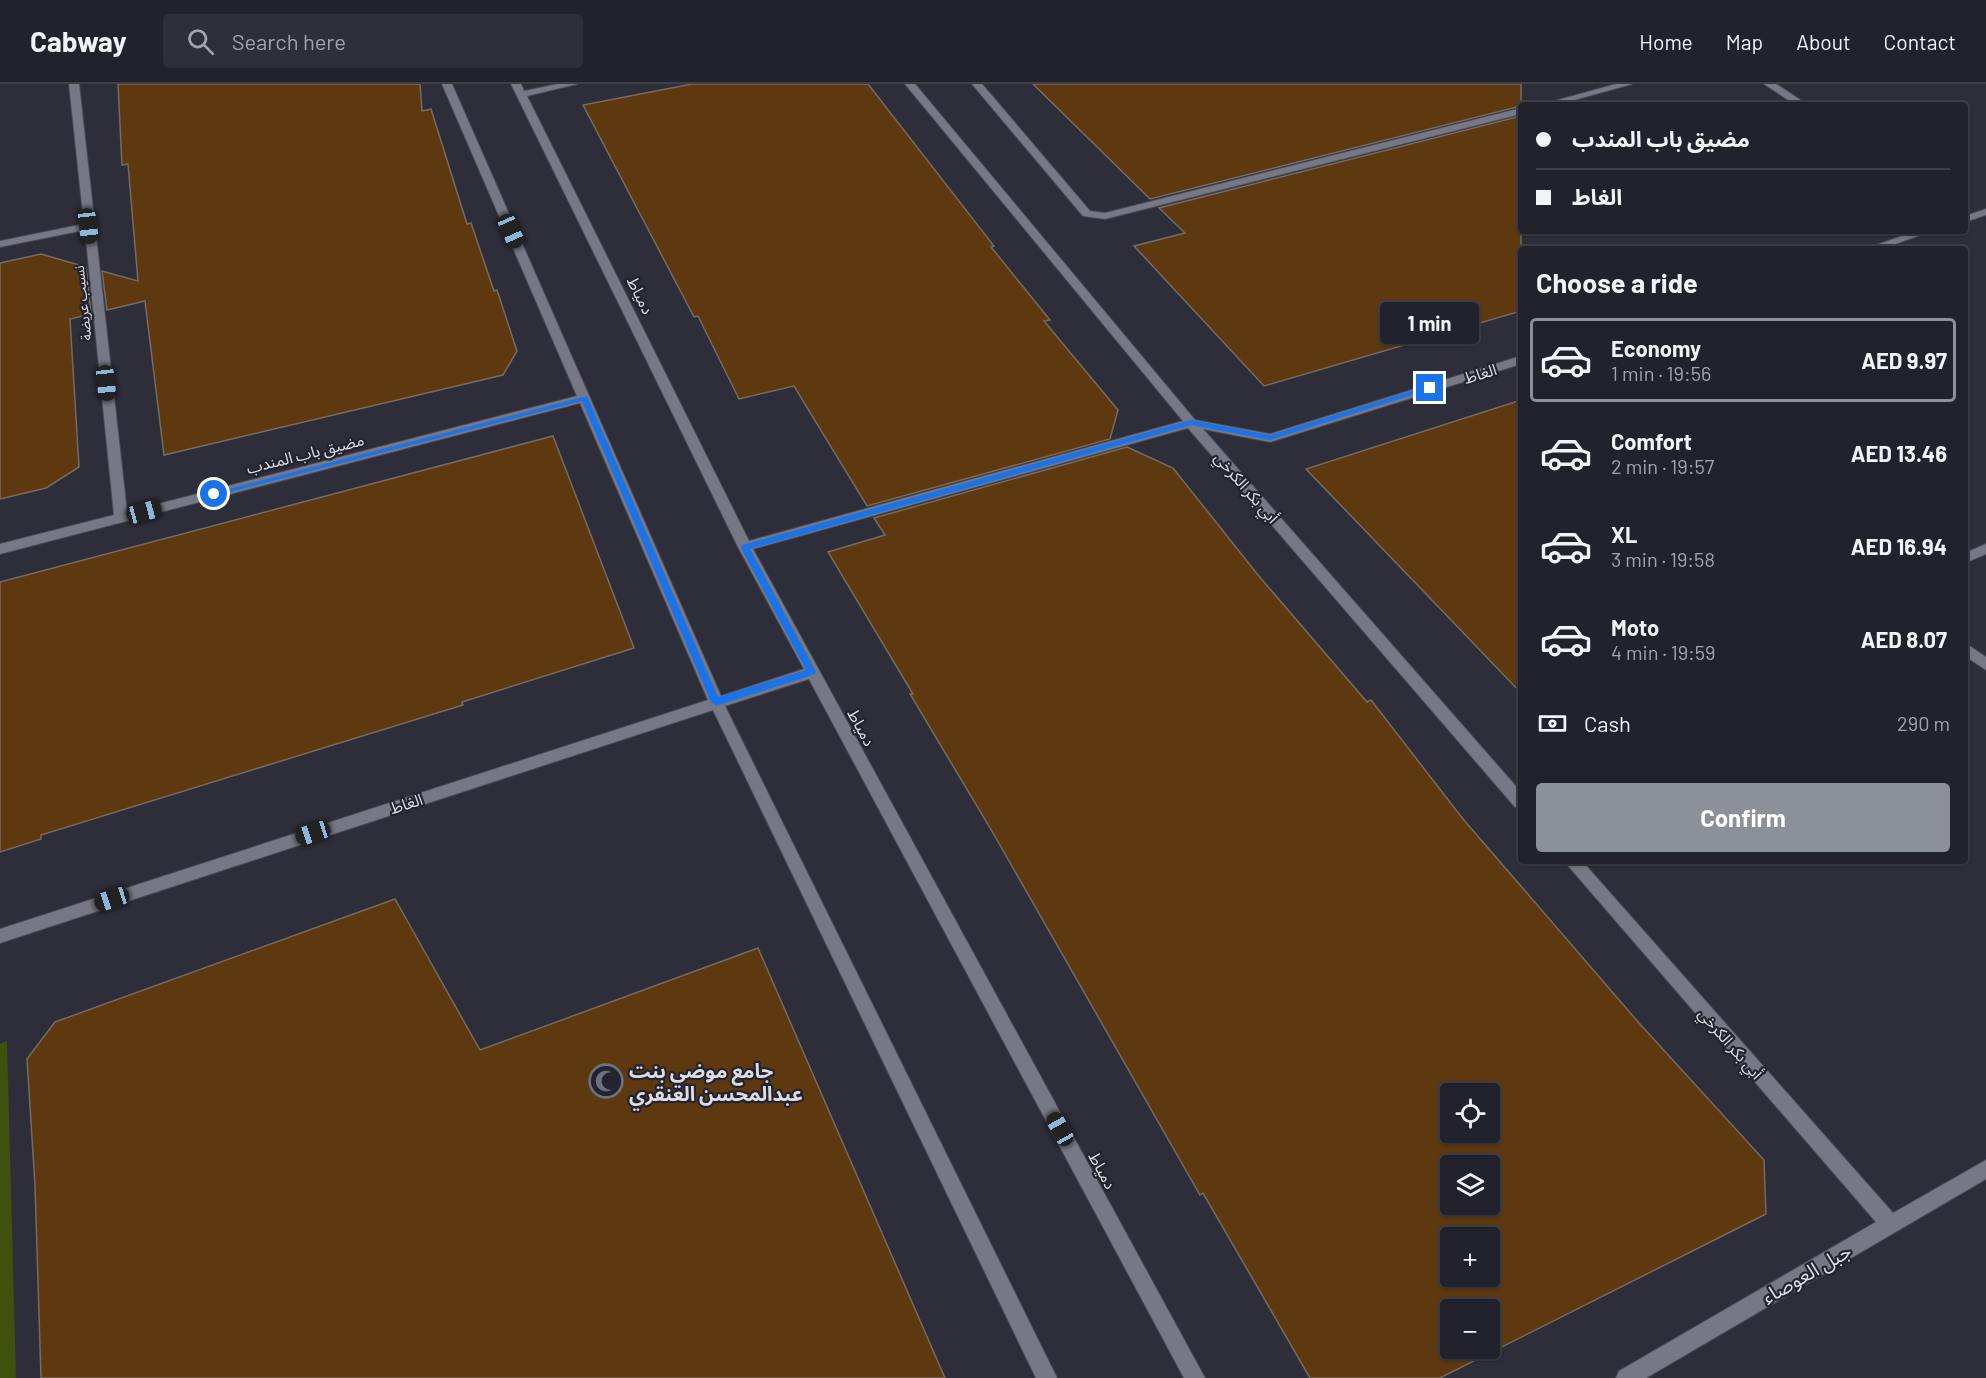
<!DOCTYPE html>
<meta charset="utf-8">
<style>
body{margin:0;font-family:Barlow,"Noto Sans Arabic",sans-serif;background:#2e2f38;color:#f1f3f6;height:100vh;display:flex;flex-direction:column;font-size:22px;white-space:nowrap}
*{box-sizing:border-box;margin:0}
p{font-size:20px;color:#a2a4a9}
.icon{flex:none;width:33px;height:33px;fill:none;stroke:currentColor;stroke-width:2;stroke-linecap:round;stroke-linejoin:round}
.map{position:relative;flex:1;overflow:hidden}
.details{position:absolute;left:1518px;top:162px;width:450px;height:618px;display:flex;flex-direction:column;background:#22222c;border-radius:6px;box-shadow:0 2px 4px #0004,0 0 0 2px #3f3f48}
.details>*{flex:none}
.guide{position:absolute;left:1518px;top:18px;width:450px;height:132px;border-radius:6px;box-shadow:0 2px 4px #0004,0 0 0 2px #3f3f48;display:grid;align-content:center;height:132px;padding:0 18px;background:#22222c}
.tools{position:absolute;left:1440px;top:999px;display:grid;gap:12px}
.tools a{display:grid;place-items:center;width:60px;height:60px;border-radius:6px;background:#22222c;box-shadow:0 2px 4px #0004,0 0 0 2px #3f3f48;font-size:30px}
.end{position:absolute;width:27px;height:27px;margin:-14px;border:8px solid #1a73e8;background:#fff;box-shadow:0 0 0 3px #fff}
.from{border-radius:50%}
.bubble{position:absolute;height:42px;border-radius:6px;background:#22222c;box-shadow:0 2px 4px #0004,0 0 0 2px #3f3f48;font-size:20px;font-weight:700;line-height:42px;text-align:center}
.car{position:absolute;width:18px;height:36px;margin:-18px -9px;border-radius:8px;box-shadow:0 0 4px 2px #0007;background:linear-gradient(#222 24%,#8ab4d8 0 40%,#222 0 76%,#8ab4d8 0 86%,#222 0)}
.guide b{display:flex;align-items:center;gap:21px;height:57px;font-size:22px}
.guide b+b{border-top:2px solid #3f3f48}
.guide i{width:15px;height:15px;background:#f1f3f6}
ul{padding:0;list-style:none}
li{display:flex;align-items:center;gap:18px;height:84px;margin:0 12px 9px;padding:0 6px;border:3px solid transparent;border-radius:6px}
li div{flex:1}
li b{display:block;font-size:22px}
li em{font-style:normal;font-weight:700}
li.selected{border-color:#8c9099}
li>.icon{width:54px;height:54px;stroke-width:1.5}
h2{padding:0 18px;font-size:27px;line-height:72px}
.pay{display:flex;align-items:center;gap:15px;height:66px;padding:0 18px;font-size:22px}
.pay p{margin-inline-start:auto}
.primary-button{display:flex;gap:12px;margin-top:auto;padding:12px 18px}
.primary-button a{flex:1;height:69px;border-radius:6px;background:#8c9099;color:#fff;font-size:24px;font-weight:700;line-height:69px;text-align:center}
header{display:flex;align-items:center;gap:36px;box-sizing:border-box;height:84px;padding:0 30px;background:#22222c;border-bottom:2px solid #3f3f48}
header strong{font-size:28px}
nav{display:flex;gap:33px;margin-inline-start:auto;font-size:21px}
.search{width:420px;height:54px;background:#2e2f38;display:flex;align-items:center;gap:15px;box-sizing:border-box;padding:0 21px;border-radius:6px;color:#a2a4a9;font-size:22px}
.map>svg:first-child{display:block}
</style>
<header>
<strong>Cabway</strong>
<div class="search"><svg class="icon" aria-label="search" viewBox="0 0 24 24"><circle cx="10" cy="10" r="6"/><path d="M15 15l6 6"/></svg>Search here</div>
<nav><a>Home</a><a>Map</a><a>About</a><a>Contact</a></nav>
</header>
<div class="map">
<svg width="1986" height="1294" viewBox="0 0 1986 1294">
<rect width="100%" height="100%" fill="#2d2e3a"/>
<path fill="#40500d" d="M7,957L16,1294H0V960Z"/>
<g fill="#5e390f" stroke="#766b61" stroke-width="1.5" fill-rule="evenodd">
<path d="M118,0H420L422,27L431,25L467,140L471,139L494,207L497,206L517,267L503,291L164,371L145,217L107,226L102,187L138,197L128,80L122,81Z"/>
<path d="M692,0H868L994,162L991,163L1050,236L1044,237L1118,326L1110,355L867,422L794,302L739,315L698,232L694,233L583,21Z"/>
<path d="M1033,0H1521V22L1150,115Z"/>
<path d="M1521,32V227L1264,302L1134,162L1185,149L1159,124Z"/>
<path d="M41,170L86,183L91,230L70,235L79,383L46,404L0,415V179Z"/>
<path d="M1521,316V609L1306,385Z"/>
<path d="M553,352L634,564L462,618L463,621L41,751V755L0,768V498Z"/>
<path d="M1127,363L1173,384L1258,491L1367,618L1371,616L1463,735L1639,939L1764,1076L1766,1130L1440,1294H1310L1203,1109L1200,1111L993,749L910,610H913L828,468L885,451L874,434ZM1450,1010H1490V1048H1450ZM1450,1082H1490V1120H1450ZM1450,1154H1490V1192H1450ZM1450,1226H1490V1264H1450Z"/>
<path d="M395,815L480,966L758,864L945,1294H41L35,1101L27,975L55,938Z"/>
</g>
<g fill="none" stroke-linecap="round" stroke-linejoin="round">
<defs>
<g id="minor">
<path d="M69,0H79L127,428L577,312L442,0H452L721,612L804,585L738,463L511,0H521L524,7L558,0H577L527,12L749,457L1183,337L905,0H915L1195,336L1270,350L1521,272V280L1270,358L1203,345L1521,708V725L1515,723L1188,344L753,465L1205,1294H1184L809,595L725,622L1057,1294H1036L713,626L0,859V845L708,616L580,319L0,470V460L114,431L85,146L0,163V157L84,140Z"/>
<path d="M972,0H982L1090,127L1105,129L1521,24V30L1105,135L1083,132Z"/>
<path d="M1616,0H1632L1556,21H1540Z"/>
<path d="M1764,0H1776L1808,21H1796Z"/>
<path d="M1986,125V131L1965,138V132Z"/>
<path d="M1916,147H1932L1881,165H1865Z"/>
<path d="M1986,460V470L1965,479V469Z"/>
<path d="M1965,559L1986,573V586L1965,572Z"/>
<path d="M1564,777H1582L1893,1129L1986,1076V1095L1646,1294H1616L1619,1287L1876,1138Z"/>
</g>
</defs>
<use href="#minor" stroke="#494a54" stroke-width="2"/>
<use href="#minor" fill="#767885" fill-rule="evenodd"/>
</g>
<path fill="#1a73e8" d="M1427,302L1434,304L1270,356L1191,341L750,465L816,588L815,590L716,622L711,618L582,317L214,412L209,410L587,312L718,613L806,586L741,464L742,461L1191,336L1270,351Z"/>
<defs>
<symbol id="mosque-ring" viewBox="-11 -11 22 22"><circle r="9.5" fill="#23242f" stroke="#6b7280" stroke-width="1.5"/><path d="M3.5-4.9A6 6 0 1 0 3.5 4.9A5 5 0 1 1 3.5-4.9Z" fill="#6b7280"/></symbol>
</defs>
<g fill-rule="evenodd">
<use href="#mosque-ring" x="587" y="978" width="38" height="38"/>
</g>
<g text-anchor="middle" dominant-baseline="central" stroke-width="4.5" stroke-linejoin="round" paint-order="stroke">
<g font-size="14" fill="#dddee5" stroke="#23242f">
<text transform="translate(82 219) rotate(-96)">نسيب عريضة</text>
</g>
<g font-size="16" fill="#dddee5" stroke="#23242f">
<text transform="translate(641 211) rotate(64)">دمياط</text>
<text transform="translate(1480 289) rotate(-17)">الغاط</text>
<text transform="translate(305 369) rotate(-14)">مضيق باب المندب</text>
<text transform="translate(1247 403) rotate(49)">أبي بكر الكرخي</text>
<text transform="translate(862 643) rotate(62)">دمياط</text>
<text transform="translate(406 719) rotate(-18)">الغاط</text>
<text transform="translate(1731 959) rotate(49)">أبي بكر الكرخي</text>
<text transform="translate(1103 1086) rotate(62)">دمياط</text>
</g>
<g font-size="20" font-weight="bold" fill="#dddee5" stroke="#23242f" text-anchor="start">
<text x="629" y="986">جامع موضي بنت<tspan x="629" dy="23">عبدالمحسن العنقري</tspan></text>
</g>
<g font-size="20" fill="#dddee5" stroke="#23242f">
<text transform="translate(1806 1189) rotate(-30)">جبل العوصاء</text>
</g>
</g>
</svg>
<div class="tools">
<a><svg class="icon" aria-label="locate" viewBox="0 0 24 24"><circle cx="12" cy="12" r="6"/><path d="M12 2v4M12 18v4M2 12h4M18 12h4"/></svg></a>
<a><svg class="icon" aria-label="layers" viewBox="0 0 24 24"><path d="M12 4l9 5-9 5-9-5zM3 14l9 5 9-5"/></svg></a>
<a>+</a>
<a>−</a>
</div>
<i class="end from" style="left:214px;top:410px"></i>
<i class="end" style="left:1430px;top:304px"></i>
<div class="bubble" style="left:1380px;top:218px;width:99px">1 min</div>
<i class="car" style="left:88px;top:142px;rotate:173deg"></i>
<i class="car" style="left:511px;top:147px;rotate:156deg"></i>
<i class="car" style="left:106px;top:299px;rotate:174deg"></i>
<i class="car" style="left:144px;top:428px;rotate:75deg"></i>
<i class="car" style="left:313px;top:749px;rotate:252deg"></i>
<i class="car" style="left:112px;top:815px;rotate:252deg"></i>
<i class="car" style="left:1060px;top:1045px;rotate:331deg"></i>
<div class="guide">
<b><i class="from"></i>مضيق باب المندب</b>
<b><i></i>الغاط</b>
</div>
<section class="details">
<h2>Choose a ride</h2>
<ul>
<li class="selected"><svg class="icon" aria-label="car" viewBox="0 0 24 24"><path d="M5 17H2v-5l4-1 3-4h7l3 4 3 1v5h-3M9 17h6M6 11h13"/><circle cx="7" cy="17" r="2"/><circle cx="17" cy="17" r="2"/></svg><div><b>Economy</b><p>1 min · 19:56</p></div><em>AED 9.97</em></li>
<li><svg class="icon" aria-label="car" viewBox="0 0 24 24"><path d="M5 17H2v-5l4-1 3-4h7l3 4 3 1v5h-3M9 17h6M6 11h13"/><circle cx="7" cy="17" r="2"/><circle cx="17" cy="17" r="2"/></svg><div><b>Comfort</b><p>2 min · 19:57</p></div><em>AED 13.46</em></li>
<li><svg class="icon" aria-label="car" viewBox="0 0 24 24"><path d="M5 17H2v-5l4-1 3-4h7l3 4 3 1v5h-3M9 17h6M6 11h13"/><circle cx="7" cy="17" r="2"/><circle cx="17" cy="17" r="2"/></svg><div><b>XL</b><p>3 min · 19:58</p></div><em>AED 16.94</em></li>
<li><svg class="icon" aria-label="car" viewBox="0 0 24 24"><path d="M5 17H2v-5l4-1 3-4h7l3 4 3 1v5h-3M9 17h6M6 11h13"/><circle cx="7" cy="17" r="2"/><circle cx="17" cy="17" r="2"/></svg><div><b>Moto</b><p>4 min · 19:59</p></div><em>AED 8.07</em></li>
</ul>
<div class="pay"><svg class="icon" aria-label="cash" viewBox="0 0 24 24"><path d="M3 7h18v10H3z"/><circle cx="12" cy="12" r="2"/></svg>Cash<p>290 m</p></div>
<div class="primary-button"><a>Confirm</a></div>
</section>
</div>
